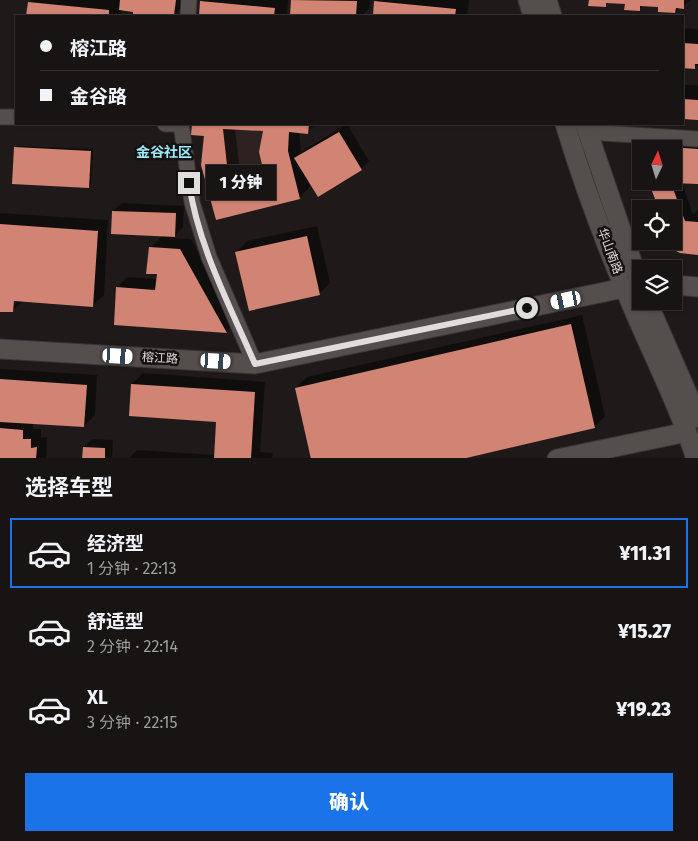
<!DOCTYPE html>
<html lang="zh">
<meta charset="utf-8">
<style>
body{margin:0;font-family:"Fira Sans","Noto Sans SC",sans-serif;background:#242121;color:#f1f3f6;height:100vh;display:flex;flex-direction:column;font-size:19px;white-space:nowrap}
*{box-sizing:border-box;margin:0}
p{font-size:16px;color:#9e9ea0}
.icon{flex:none;width:28px;height:28px;fill:none;stroke:currentColor;stroke-width:2;stroke-linecap:round;stroke-linejoin:round}
.map{position:relative;height:458px;overflow:hidden}
.details{display:flex;flex-direction:column;background:#171413;flex:1}
.details>*{flex:none}
.top-card{position:absolute;left:15px;top:15px;width:669px;height:110px;border-radius:0px;box-shadow:0 1px 4px #0004,0 0 0 1px #363333;display:grid;align-content:center;height:110px;padding:0 25px;background:#171413}
.needle{width:32px;rotate:4deg}
.buttons{position:absolute;left:632px;top:140px;display:grid;gap:10px}
.buttons a{display:grid;place-items:center;width:50px;height:50px;border-radius:0px;background:#171413;box-shadow:0 1px 4px #0004,0 0 0 1px #363333;font-size:25px}
.end{position:absolute;width:22px;height:22px;margin:-11px;border:6px solid #e1dddd;background:#111;box-shadow:0 0 0 2px #111}
.from{border-radius:50%}
.bubble{position:absolute;height:35px;border-radius:0px;background:#171413;box-shadow:0 1px 4px #0004,0 0 0 1px #363333;font-size:16px;font-weight:800;line-height:35px;text-align:center}
.car{position:absolute;width:15px;height:30px;margin:-15px -8px;border-radius:6px;box-shadow:0 0 4px 1px #0007;background:linear-gradient(#fff 24%,#345 0 40%,#fff 0 76%,#345 0 86%,#fff 0)}
.top-card b{display:flex;align-items:center;gap:18px;height:48px;font-size:19px}
.top-card b+b{border-top:1px solid #363333}
.top-card i{width:12px;height:12px;background:#f1f3f6}
ul{padding:0;list-style:none}
li{display:flex;align-items:center;gap:15px;height:70px;margin:0 10px 8px;padding:0 15px;border:2px solid transparent;border-radius:0px}
li div{flex:1}
li b{display:block;font-size:19px}
li em{font-style:normal;font-weight:800}
li.on{border-color:#1a73e8}
li>.icon{width:45px;height:45px;stroke-width:1.5}
h2{padding:0 25px;font-size:22px;line-height:60px}
.action{display:flex;gap:10px;margin-top:auto;padding:10px 25px}
.action a{flex:1;height:58px;border-radius:0px;background:#1a73e8;color:#fff;font-size:20px;font-weight:800;line-height:58px;text-align:center}
.map>svg:first-child{display:block}
</style>
<div class="map">
<svg width="698" height="459" viewBox="0 0 698 459">
<rect width="100%" height="100%" fill="#1f1a19"/>
<path fill="#2d2220" d="M192,124H309L308,134L289,133L288,151L300,199L216,220L201,165L203,136L191,135Z"/>
<g fill="#0007" fill-rule="evenodd">
<path d="M32,0H188L174,16H134V11L122,9L121,16H28L29,3Z"/>
<path d="M203,0H288L287,14L284,16H200Z"/>
<path d="M293,0H370V8L361,16H291Z"/>
<path d="M377,0H469L467,16H374Z"/>
<path d="M590,0H691L675,12L659,6L644,5L640,9L626,3L609,2L605,6Z"/>
<path d="M682,28L698,29V65L695,68L682,67Z"/>
<path d="M682,85H698V119L682,120Z"/>
<path d="M193,124H316L307,132H299L301,152L347,124L369,161L361,169L308,180L310,187L299,198L217,218L205,134H193ZM235,128L264,130L266,174L241,182Z"/>
<path d="M698,134V183L682,182L693,215L698,210V254L674,241V209L650,181H674V149L644,146L652,138Z"/>
<path d="M18,146L93,149L91,184L89,187L15,148Z"/>
<path d="M122,203L184,206L183,227L173,238L191,239L237,321L226,332L115,324L117,288L127,277L158,279V273L150,248L163,235L113,211Z"/>
<path d="M0,213L108,220L104,295L93,305L23,301L12,311L0,310Z"/>
<path d="M317,226L330,283L319,294L237,252L247,241Z"/>
<path d="M582,315L605,416L595,427L296,388L307,377Z"/>
<path d="M0,369L97,375L95,415L84,426L33,423V429H41V438L47,437L46,459H0Z"/>
<path d="M143,373L265,382L260,452L273,453L272,459H128L137,450L215,455L217,421L132,384Z"/>
<path d="M92,439L113,440L112,459H84V447Z"/>
</g>
<g fill="#d28474" fill-rule="evenodd">
<path d="M120,0H176L174,15L133,16V12L119,10Z"/>
<path d="M291,0L357,1L356,16H290Z"/>
<path d="M589,0H684V9L676,8L675,13L658,12V7L640,6V11L624,10L625,4L606,3V7L588,6Z"/>
<path d="M200,1L275,8L274,16H199Z"/>
<path d="M374,1L456,9L455,16H373Z"/>
<path d="M28,2L109,10V16H26Z"/>
<path d="M682,43L698,44V64H695V69L682,68Z"/>
<path d="M682,99L698,100V120L682,119Z"/>
<path d="M192,124H309L308,134L289,132L288,151L300,199L216,220L201,165L204,136L191,135ZM223,129L263,131L259,152L266,181L230,192Z"/>
<path d="M339,132L362,170L318,197L294,158Z"/>
<path d="M643,145L698,149V184L671,183L685,221L698,222V255L680,253L674,250L671,241H674V209H659L648,181H674V149H641V163L638,155Z"/>
<path d="M14,147L91,151L89,188L12,184Z"/>
<path d="M112,211L176,213L175,237L111,234Z"/>
<path d="M0,224L98,231L93,307L14,301L13,312H0Z"/>
<path d="M307,236L320,295L249,311L235,252Z"/>
<path d="M149,247L180,249L227,333L114,325L116,287L155,290L157,274H146Z"/>
<path d="M571,324L595,428L462,459H311L295,388Z"/>
<path d="M0,379L87,385L84,427L0,422Z"/>
<path d="M131,384L255,392L251,459H214L216,422L129,416Z"/>
<path d="M0,428L23,430V439H31V448L37,447L36,459H0Z"/>
<path d="M83,447L105,448V459H82Z"/>
</g>
<g fill="none" stroke-linecap="round" stroke-linejoin="round">
<defs>
<g id="minor">
<path d="M188,16L189,0"/>
<path d="M0,117H16"/>
<path d="M165,124H181"/>
<path d="M181,124L192,202L209,257L255,364"/>
<path d="M587,132L698,139"/>
</g>
<g id="tertiary">
<path d="M528,0L533,16"/>
<path d="M547,0L552,16"/>
<path d="M565,124C582,180 602,235 625,289C648,346 677,400 696,459"/>
<path d="M585,124L641,288"/>
<path d="M674,285L698,287"/>
<path d="M647,301L698,418"/>
<path d="M0,349L255,364L624,288L641,282"/>
<path d="M557,459L687,432"/>
</g>
</defs>
<use href="#minor" stroke="#383535" stroke-width="17"/>
<use href="#tertiary" stroke="#383535" stroke-width="21"/>
<use href="#minor" stroke="#544e4d" stroke-width="15"/>
<use href="#tertiary" stroke="#544e4d" stroke-width="19"/>
</g>
<g fill="none" stroke-linecap="round" stroke-linejoin="round">
<path stroke="#e1dddd" stroke-width="6" d="M189,183C198,246 230,306 255,364L527,308"/>
</g>
<g text-anchor="middle" dominant-baseline="central" stroke-width="5" stroke-linejoin="round" paint-order="stroke">
<g font-size="12" fill="#e1dddd" stroke="#151110">
<text transform="translate(610 251) rotate(69)">华山南路</text>
<text transform="translate(160 358) rotate(3)">榕江路</text>
</g>
<g font-size="14" font-weight="bold" fill="#9be9fa" stroke="#151110">
<text x="164" y="152">金谷社区</text>
</g>
</g>
</svg>
<div class="buttons">
<a><svg class="needle" viewBox="-14 -14 28 28"><path d="M0-13l5 13h-10z" fill="#e53935"/><path d="M0 13l5-13h-10z" fill="#9e9ea0"/></svg></a>
<a><svg class="icon" aria-label="locate" viewBox="0 0 24 24"><circle cx="12" cy="12" r="6"/><path d="M12 2v4M12 18v4M2 12h4M18 12h4"/></svg></a>
<a><svg class="icon" aria-label="layers" viewBox="0 0 24 24"><path d="M12 4l9 5-9 5-9-5zM3 14l9 5 9-5"/></svg></a>
</div>
<i class="end from" style="left:527px;top:308px"></i>
<i class="end" style="left:189px;top:183px"></i>
<div class="bubble" style="left:206px;top:165px;width:70px">1 分钟</div>
<i class="car" style="left:566px;top:300px;rotate:258deg"></i>
<i class="car" style="left:118px;top:356px;rotate:93deg"></i>
<i class="car" style="left:216px;top:361px;rotate:93deg"></i>
<div class="top-card">
<b><i class="from"></i>榕江路</b>
<b><i></i>金谷路</b>
</div>
</div>
<section class="details">
<h2>选择车型</h2>
<ul>
<li class="on"><svg class="icon" aria-label="car" viewBox="0 0 24 24"><path d="M5 17H2v-5l4-1 3-4h7l3 4 3 1v5h-3M9 17h6M6 11h13"/><circle cx="7" cy="17" r="2"/><circle cx="17" cy="17" r="2"/></svg><div><b>经济型</b><p>1 分钟 · 22:13</p></div><em>¥11.31</em></li>
<li><svg class="icon" aria-label="car" viewBox="0 0 24 24"><path d="M5 17H2v-5l4-1 3-4h7l3 4 3 1v5h-3M9 17h6M6 11h13"/><circle cx="7" cy="17" r="2"/><circle cx="17" cy="17" r="2"/></svg><div><b>舒适型</b><p>2 分钟 · 22:14</p></div><em>¥15.27</em></li>
<li><svg class="icon" aria-label="car" viewBox="0 0 24 24"><path d="M5 17H2v-5l4-1 3-4h7l3 4 3 1v5h-3M9 17h6M6 11h13"/><circle cx="7" cy="17" r="2"/><circle cx="17" cy="17" r="2"/></svg><div><b>XL</b><p>3 分钟 · 22:15</p></div><em>¥19.23</em></li>
</ul>
<div class="action"><a>确认</a></div>
</section>
